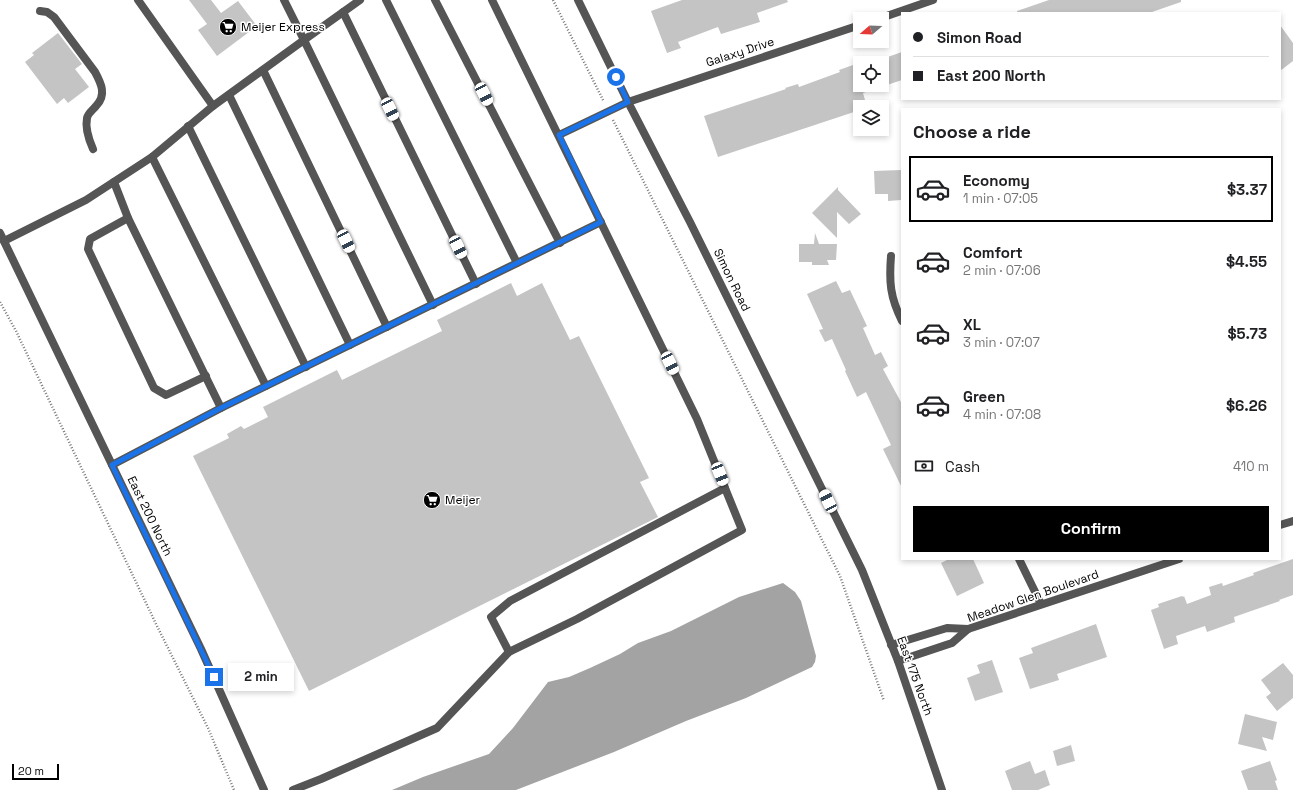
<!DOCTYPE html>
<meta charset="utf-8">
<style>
body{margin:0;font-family:"Space Grotesk",sans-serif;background:#f6f6f6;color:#202124;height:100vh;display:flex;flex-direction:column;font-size:15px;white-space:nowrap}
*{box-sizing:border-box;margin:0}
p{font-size:13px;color:#757577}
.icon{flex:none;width:22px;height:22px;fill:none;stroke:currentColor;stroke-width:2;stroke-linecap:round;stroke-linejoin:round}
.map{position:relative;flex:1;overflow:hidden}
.side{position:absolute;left:901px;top:108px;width:380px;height:452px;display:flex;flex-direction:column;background:#fff;border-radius:0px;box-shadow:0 2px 6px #0003}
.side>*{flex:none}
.hud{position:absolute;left:901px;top:12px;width:380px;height:88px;border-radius:0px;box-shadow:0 2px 6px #0003;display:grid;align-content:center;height:88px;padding:0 12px;background:#fff}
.needle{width:26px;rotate:251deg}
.controls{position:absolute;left:853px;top:12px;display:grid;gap:8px}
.controls a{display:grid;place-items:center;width:36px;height:36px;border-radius:0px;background:#fff;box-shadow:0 2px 6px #0003;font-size:20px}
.scale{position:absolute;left:12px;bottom:10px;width:47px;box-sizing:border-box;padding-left:4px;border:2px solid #000;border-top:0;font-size:11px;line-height:14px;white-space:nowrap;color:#000;-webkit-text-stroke:3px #fff;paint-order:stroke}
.end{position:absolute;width:18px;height:18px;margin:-9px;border:5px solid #1a73e8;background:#fff;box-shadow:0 0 0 2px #fff}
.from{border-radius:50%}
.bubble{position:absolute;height:28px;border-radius:0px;background:#fff;box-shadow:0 2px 6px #0003;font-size:13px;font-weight:800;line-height:28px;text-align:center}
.car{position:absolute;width:12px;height:24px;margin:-12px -6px;border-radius:5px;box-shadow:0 0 3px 1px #0007;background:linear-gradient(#fff 24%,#345 0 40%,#fff 0 76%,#345 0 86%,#fff 0)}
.hud b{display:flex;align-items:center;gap:14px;height:38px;font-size:15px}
.hud b+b{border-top:1px solid #e0e0e0}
.hud i{width:10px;height:10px;background:#202124}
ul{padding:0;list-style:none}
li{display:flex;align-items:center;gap:12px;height:66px;margin:0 8px 6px;padding:0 4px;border:2px solid transparent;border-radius:0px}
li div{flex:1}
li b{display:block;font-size:15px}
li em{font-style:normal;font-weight:800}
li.on{border-color:#000}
li>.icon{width:36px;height:36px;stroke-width:1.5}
h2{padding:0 12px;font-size:18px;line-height:48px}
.pay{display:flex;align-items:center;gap:10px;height:44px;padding:0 12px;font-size:15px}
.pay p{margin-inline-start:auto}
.primary-button{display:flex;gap:8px;margin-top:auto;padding:8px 12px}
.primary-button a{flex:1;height:46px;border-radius:0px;background:#000;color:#fff;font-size:16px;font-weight:800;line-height:46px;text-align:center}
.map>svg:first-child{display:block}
</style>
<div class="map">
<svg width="1293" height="790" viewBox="0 0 1293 790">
<rect width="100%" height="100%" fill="#fff"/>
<path fill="#a3a3a3" d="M783,583L795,592L801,601L816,656L815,662L812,667L746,698L686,721L614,752L516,790H392L423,777L489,754L513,728L548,682L569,677L590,668L620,654L638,643L671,631L739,597Z"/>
<g fill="#c4c4c4">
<path d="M189,0H211L221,13L238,1L257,26L217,56L198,30L207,24Z"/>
<path d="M682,0H787L788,2L757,13L760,22L721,34L718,27L678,42L681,48L667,53L651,11Z"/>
<path d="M1049,0H1181V2L1149,13H1017V11Z"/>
<path d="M1280,25L1293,43V61L1280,71Z"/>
<path d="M58,33L82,64L75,69L89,87L68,103L64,98L57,104L25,62L34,55L32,53Z"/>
<path d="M902,52V80L863,93L867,107H860V110L718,157L704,116L786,89L785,88L798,84L799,87L840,72L839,70L853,65L854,68L860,66V85H882V63H870Z"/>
<path d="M901,170V200L888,201V194H875L874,171Z"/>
<path d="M838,187V190L861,214L849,224L837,212V238L812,213Z"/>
<path d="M815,233L819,244H837L836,260H827L829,265H812V262H799V244H814Z"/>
<path d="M836,281L842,293L850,290L867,326L863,328L875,355L881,352L888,366L883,369L902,404V488L883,449L891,445L866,392L857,397L845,371L846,370L832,339L825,342L819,330L823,329L807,294Z"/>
<path d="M511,283L517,296L542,283L570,340L579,336L649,478L640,482L658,517L309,691L193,456L229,438L227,434L241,426L244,429L268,417L263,407L337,370L342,380L442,331L437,320Z"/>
<path d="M949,559H973L984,583L957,596L941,563Z"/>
<path d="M1293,559V595L1279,600L1280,601L1234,617L1235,622L1207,632L1205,626L1176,636L1178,644L1164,649L1151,610L1159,607L1158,604L1182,596L1183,597L1184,596L1187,604L1211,595L1209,587L1222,583L1223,586L1254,575L1253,573Z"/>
<path d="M1096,624L1107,657L1057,674L1059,680L1030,689L1019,658L1033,653L1031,648Z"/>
<path d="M992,660L1003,692L975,701L967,678L980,673L977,665Z"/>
<path d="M1283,663L1293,675V698L1277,711L1266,697L1271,693L1261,680Z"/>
<path d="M1245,714L1277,722L1273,740L1262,737L1267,751L1238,744Z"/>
<path d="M1071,745L1075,761L1057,766L1053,751Z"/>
<path d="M1030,761L1035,774L1045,770L1050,785L1038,790H1012L1005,771Z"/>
<path d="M1270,761L1277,780L1275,781L1278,790H1248L1241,771Z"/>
</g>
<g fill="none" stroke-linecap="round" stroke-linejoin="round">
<g stroke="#777" stroke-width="2.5" stroke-dasharray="1 2" stroke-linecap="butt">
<path d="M553,0L604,102"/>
<path d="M613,120L840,576L884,701"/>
<path d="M0,302L16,331L157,626L208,728L234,790"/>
</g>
<g stroke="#555" stroke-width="8">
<path d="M138,0L213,106"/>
<path d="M284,0L304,40L360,0"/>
<path d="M386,0L517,263"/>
<path d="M435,0L560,243"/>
<path d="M40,11L47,12L54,17L95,72C101,83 107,95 96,106C93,110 88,113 87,118C85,128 89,140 93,149"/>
<path d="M343,12L476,284"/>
<path d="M263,70L387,327"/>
<path d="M229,95L350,345"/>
<path d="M188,126L306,367"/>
<path d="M559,135L628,102"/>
<path d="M152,157L266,386"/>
<path d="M114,182L128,218L221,408"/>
<path d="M128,218L90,239L88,249L154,388L166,395L206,376"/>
<path d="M4,241L86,200L152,157L213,106L304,40L433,305"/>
<path d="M112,465L221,408L601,222"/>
<path d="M509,652L491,617L510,601L725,488"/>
<path d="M293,790L321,779L437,728L509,652L577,619L742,530L697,419L492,0"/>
</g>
<g stroke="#555" stroke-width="8">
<path d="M578,0L628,102L690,222L862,570L898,661L942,790"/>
<path d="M878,19L933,0"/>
<path d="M628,102L860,25"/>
<path d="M0,233L201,649L264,790"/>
<path d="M891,256C889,282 890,297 902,321"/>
<path d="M1280,525L1293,521"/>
<path d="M1019,559L1041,604"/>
<path d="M891,645L947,628L968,629"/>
<path d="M898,661L952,643L968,629L1179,559"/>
</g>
</g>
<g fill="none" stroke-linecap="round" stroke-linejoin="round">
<path stroke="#1a73e8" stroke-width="5" d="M214,677L112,465L221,408L601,222L559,135L628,102L616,77"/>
</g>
<defs>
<symbol id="supermarket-disc" viewBox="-11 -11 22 22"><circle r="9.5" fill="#000" stroke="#fff"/><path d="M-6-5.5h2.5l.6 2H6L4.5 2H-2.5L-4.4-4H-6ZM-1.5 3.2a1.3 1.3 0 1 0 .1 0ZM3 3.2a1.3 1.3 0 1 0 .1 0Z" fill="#fff"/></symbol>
</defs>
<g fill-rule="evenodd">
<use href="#supermarket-disc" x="218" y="17" width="20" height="20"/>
<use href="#supermarket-disc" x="422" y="490" width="20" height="20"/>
</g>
<g text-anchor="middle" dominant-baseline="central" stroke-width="3" stroke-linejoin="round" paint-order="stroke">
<g font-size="12" fill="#000" stroke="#fff" text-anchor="start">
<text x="241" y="27">Meijer Express</text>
<text x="445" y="500">Meijer</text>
</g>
<g font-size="12" fill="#000" stroke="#fff">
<text transform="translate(740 52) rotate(-18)">Galaxy Drive</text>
<text transform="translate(732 280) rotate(64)">Simon Road</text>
<text transform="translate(150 516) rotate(64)">East 200 North</text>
<text transform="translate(1033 596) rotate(-19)">Meadow Glen Boulevard</text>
<text transform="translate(915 676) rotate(70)">East 175 North</text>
</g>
</g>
</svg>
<div class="controls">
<a><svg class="needle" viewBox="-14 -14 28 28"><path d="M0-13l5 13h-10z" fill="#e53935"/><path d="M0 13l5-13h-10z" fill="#757577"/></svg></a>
<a><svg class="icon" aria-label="locate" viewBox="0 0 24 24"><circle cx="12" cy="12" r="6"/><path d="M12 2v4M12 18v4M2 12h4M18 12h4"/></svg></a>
<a><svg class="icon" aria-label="layers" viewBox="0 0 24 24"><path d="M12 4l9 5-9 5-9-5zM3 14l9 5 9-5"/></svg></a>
</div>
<div class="scale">20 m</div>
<i class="end from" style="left:616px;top:77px"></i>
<i class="end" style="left:214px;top:677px"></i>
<div class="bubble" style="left:228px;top:663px;width:66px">2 min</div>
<i class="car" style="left:484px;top:94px;rotate:153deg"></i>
<i class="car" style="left:390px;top:109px;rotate:154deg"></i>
<i class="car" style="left:346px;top:241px;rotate:154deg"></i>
<i class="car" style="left:458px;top:247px;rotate:154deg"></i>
<i class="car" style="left:670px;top:363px;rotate:154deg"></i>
<i class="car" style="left:720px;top:474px;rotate:158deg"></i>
<i class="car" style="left:828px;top:501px;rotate:334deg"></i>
<div class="hud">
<b><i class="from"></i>Simon Road</b>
<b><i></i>East 200 North</b>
</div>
<section class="side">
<h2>Choose a ride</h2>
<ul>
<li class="on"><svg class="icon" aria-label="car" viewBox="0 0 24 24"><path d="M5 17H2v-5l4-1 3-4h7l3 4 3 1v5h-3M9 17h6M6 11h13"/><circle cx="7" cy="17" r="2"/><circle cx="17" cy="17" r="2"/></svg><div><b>Economy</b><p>1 min · 07:05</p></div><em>$3.37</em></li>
<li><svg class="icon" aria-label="car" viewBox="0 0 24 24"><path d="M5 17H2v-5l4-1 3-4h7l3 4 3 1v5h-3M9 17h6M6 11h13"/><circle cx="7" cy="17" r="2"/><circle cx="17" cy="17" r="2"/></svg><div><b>Comfort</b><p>2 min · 07:06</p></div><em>$4.55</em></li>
<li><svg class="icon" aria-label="car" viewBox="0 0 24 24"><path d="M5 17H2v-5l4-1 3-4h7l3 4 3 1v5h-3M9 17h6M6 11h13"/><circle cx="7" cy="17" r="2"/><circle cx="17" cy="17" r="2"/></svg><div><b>XL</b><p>3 min · 07:07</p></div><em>$5.73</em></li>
<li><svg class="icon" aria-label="car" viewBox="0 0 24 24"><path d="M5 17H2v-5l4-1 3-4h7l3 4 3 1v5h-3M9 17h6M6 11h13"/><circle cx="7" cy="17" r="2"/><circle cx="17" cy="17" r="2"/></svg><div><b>Green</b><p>4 min · 07:08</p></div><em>$6.26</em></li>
</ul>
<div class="pay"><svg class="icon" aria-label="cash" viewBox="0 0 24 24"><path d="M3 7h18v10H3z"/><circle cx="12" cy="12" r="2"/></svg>Cash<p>410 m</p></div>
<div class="primary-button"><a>Confirm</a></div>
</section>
</div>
